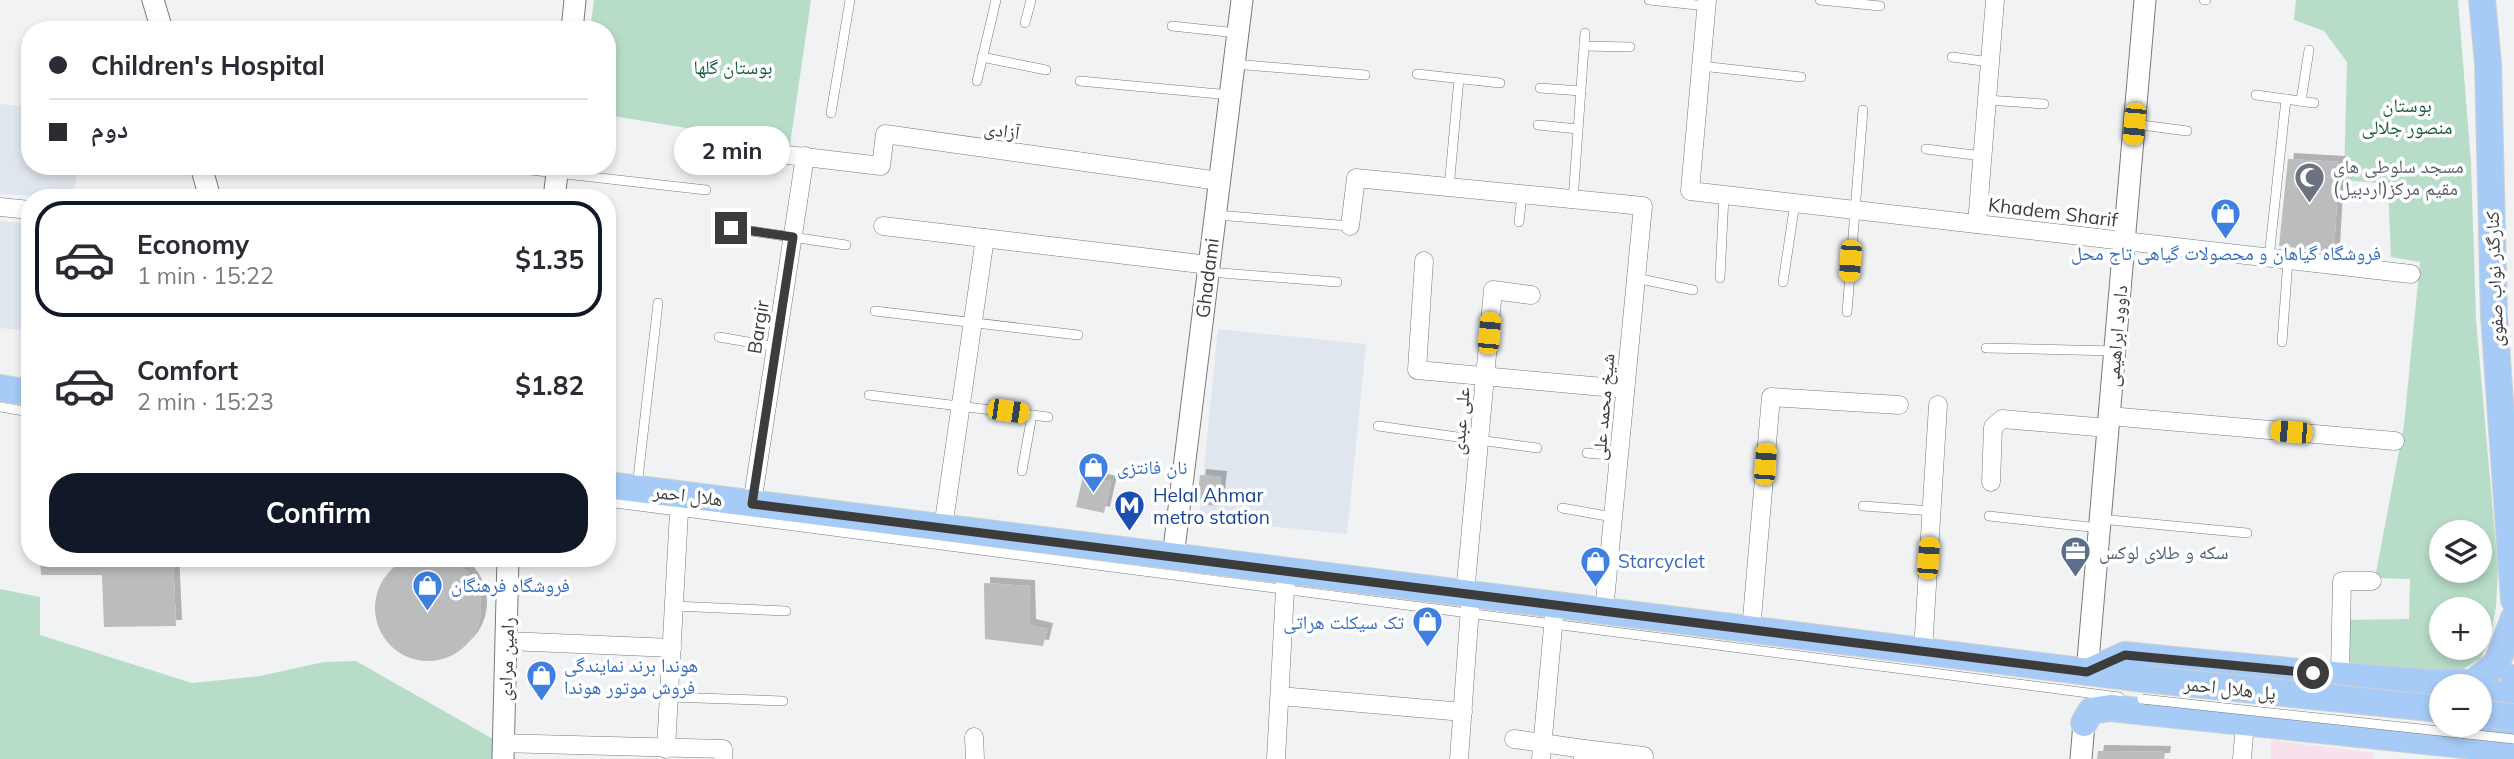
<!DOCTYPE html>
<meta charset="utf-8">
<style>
body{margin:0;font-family:Mulish,"Noto Naskh Arabic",sans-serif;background:#f7f7f7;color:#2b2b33;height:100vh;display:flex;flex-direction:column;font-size:26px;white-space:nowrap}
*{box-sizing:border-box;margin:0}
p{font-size:23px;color:#7c7c81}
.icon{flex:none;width:38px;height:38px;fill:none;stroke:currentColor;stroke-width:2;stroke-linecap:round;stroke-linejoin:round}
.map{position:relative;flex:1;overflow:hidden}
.drawer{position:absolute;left:21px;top:189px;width:595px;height:378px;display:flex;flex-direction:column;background:#fff;border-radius:28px;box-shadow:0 4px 10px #0003}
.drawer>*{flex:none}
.guide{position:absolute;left:21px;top:21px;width:595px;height:154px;border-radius:28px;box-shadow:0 4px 10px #0003;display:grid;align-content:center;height:154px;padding:0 28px;background:#fff}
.buttons{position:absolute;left:2429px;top:520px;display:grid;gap:14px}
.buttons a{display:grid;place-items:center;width:63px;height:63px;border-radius:50%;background:#fff;box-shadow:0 4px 10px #0003;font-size:35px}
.end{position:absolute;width:32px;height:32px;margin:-16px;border:9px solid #3c3c3d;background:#fff;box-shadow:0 0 0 4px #fff}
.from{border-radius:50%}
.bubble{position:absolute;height:49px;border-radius:24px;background:#fff;box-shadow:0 4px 10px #0003;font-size:23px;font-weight:700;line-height:49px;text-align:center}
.car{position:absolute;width:21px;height:42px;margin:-21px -10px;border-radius:9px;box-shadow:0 0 5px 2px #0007;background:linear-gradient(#f5c518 24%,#345 0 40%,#f5c518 0 76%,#345 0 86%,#f5c518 0)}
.guide b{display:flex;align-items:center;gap:24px;height:66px;font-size:26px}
.guide b+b{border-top:2px solid #e1e1e2}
.guide i{width:18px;height:18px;background:#2b2b33}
ul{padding:12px 0 0;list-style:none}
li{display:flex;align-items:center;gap:21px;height:116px;margin:0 14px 10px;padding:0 14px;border:4px solid transparent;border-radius:28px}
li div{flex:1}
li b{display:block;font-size:26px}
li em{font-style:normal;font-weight:700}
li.on{border-color:#111827}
li>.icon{width:63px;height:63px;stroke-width:1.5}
.primary-button{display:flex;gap:14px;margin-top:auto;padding:14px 28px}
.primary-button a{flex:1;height:80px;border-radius:28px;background:#111827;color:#fff;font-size:28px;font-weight:700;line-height:80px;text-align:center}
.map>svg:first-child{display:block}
</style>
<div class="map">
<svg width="2514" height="759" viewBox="0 0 2514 759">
<defs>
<filter id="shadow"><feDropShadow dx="6" dy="-6" stdDeviation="0" flood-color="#0004"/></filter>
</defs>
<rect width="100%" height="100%" fill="#f1f2f4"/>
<g fill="#e0e6ed">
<path d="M0,104L30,107V166H77L74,198L0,194Z"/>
<path d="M0,221L30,224V331L0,328Z"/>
<path d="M1218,329L1366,344L1347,534L1199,519Z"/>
</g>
<path fill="#f8e0ec" d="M2271,740L2374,753V759H2271Z"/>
<g fill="#b7dcc7" fill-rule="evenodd">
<path d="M594,0H811L790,145L607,115V30H590Z"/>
<path d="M2296,0H2458L2471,163L2476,320L2498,570L2496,607L2490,639L2480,659L2458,672L2343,668L2345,620L2409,619L2410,579L2375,578L2404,425L2420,262L2391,257L2388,184L2344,180L2347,62L2324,31L2294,20ZM2441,532H2480V570H2441ZM2441,609H2480V648H2441Z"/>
<path d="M0,589L40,597V635L192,683L260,676L324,662L356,661L493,739L492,759H0Z"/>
</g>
<g fill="#bbbcbe" filter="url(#shadow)">
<path d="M2288,159L2339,162L2334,252L2279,246Z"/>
<path d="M1200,475L1221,477L1218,506L1197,504Z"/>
<path d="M1083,476L1111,482L1104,513L1076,507Z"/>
<circle cx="428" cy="608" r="53"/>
<path d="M40,558H173L176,626L104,627L102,575H41Z"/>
<path d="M984,583L1029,586L1030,625L1047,629L1043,646L985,639Z"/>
<path d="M2098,751L2165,752L2164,759H2097Z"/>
</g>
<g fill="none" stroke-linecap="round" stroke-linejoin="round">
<defs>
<g id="service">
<path d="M1649,0L1707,6"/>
<path d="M1820,0L1880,6"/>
<path d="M2204,0H2206"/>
<path d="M1025,23L1031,0"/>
<path d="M1172,26L1237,33"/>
<path d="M1584,46L1630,47"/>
<path d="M982,57L1046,70"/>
<path d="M1952,57L1990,62"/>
<path d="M1234,64L1365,75"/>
<path d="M1701,66L1801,77"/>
<path d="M1417,74L1500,83"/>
<path d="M977,81L996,0"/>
<path d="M1080,81L1230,95"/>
<path d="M1540,88L1581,91"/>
<path d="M2256,95L2314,103"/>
<path d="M1987,100L2044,104"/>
<path d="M2301,101L2309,50"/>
<path d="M831,113L850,0"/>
<path d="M2134,124L2187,131"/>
<path d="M1538,125L1578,129"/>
<path d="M1926,149L1982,156"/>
<path d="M495,166L706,190"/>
<path d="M1449,188L1459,78"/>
<path d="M1573,200L1585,33"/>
<path d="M1217,215L1350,226"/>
<path d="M1519,222L1522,195"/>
<path d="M731,228L846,245"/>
<path d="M2269,258L2286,99"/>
<path d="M1209,272L1337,282"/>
<path d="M1636,278L1693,290"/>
<path d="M1720,278L1724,195"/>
<path d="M1783,282L1795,203"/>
<path d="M875,311L1078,335"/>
<path d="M1847,312L1863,110"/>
<path d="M719,337L776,347"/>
<path d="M2282,342L2288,260"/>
<path d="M1986,348L2115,351"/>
<path d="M869,395L1048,417"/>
<path d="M0,407L30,412"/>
<path d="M1378,426L1537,448"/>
<path d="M1587,453L1619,456"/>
<path d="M1022,471L1032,415"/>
<path d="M637,487L658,303"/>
<path d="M607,502L2119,697"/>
<path d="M1863,506L1932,511"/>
<path d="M1562,508L1613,517"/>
<path d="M1989,516L2099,528"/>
<path d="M2100,519L2247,533"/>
<path d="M674,606L786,611"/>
<path d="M669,697L783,701"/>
</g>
<g id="minor">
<path d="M1707,0L1690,191L2411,274"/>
<path d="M762,152L881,166L885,134L1219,181"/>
<path d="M0,207L30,210"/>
<path d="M1977,224L1995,0"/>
<path d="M883,226L1209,265"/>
<path d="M1350,226L1356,178L1643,206L1604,611"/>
<path d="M1424,261L1417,370L1625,389"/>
<path d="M2109,416L2395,441"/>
<path d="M1991,482L1993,427L2002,419L2108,428"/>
<path d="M752,504L805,156"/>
<path d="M943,528L985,238"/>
<path d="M1465,594L1493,290L1531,295"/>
<path d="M1751,630L1771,397L1899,405"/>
<path d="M506,641L672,648"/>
<path d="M1923,651L1938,405"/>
<path d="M2340,675L2342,581H2372"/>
<path d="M1280,696L1463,712"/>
<path d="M974,737L975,759"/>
<path d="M1514,739L1584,749L1583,759"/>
<path d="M503,743L723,749V759"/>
<path d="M666,749L679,512"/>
<path d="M1584,749L1644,756"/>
<path d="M1276,759L1286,571"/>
<path d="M1459,759L1471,594"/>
<path d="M1541,759L1555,605"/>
<path d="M2242,759L2245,723"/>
</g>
<g id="tertiary">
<path d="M153,0L162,30"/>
<path d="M572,30L575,0"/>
<path d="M201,166L210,198"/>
<path d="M554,198L558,166"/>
<path d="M1173,557L1242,0"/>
<path d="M2087,672L2145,0"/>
<path d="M503,759L508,558"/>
<path d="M2081,759L2084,723"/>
</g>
<g id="primary">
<path d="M2482,0L2488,63L2494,316L2514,600"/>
<path d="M0,388L30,393"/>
<path d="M607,485L2144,679"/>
<path d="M2088,672L2125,655C2223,665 2322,675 2421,682C2441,684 2472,678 2489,690C2500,698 2501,711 2498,723C2496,737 2485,741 2473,746"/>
<path d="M2473,683L2497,663L2514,618"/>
<path d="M2084,723L2091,711L2110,708L2473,746L2497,759"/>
<path d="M2513,759L2514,678"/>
</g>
</defs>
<use href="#service" stroke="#797a7c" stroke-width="10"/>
<use href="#minor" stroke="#797a7c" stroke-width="19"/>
<use href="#tertiary" stroke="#797a7c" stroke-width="23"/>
<use href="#primary" stroke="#d0d0d0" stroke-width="28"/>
<use href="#service" stroke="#fff" stroke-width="9"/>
<use href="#minor" stroke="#fff" stroke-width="18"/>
<use href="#tertiary" stroke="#fff" stroke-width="21"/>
<use href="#primary" stroke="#a5cbf6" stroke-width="26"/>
<defs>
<path id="service-bridge" d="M2142,699L2514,739"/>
<g id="primary-bridge">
<path d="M2144,679L2441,709"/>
<path d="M2480,713L2514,717"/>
</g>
</defs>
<use href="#service-bridge" stroke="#797a7c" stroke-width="10" stroke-linecap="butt"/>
<use href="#primary-bridge" stroke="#d0d0d0" stroke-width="28" stroke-linecap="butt"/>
<use href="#service-bridge" stroke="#fff" stroke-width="9"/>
<use href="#primary-bridge" stroke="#a5cbf6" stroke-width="26"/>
</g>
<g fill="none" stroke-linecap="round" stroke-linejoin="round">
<path stroke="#3c3c3d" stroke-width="9" d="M731,228L793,237L752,504L2087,672L2125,655L2313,673"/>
</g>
<defs>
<symbol id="mosque-pin" viewBox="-11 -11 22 30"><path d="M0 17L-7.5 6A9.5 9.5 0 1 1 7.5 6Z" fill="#6b7280" stroke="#fff"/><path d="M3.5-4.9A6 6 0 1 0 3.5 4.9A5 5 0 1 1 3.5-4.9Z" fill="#fff"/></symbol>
<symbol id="shop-pin" viewBox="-11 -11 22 30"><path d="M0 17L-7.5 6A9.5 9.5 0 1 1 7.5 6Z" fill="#3f7fe0" stroke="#fff"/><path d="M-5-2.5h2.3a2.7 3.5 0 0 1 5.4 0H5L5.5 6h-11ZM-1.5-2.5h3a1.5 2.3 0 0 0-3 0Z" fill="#fff"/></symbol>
<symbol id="metro-pin" viewBox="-11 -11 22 30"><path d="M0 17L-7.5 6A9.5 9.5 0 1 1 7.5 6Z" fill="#1a4fb4" stroke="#fff"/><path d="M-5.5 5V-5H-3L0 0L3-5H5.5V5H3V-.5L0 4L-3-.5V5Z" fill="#fff"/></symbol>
<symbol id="office-pin" viewBox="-11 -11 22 30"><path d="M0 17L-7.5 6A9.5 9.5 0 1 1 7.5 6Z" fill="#5c6f8a" stroke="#fff"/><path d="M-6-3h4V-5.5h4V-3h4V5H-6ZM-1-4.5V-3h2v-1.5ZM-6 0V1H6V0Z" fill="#fff"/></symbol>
</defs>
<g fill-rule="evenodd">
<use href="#mosque-pin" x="2292" y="160" width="35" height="47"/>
<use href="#shop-pin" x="2208" y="196" width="35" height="47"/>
<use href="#shop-pin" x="1076" y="450" width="35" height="47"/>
<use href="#metro-pin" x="1112" y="488" width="35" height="47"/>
<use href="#office-pin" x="2058" y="534" width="35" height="47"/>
<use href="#shop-pin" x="1578" y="544" width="35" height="47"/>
<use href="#shop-pin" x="410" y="568" width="35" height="47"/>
<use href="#shop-pin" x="1410" y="604" width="35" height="47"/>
<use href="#shop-pin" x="524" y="658" width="35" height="47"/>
</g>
<g text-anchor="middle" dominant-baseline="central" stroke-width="7" stroke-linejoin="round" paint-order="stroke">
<g font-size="19" fill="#155c3e" stroke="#fff">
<text x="733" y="67">بوستان گلها</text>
<text x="2407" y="105">بوستان<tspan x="2407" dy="22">منصور جلالی</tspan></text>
</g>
<g font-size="19" fill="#3c3c3d" stroke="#fff">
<text transform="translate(1002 130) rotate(8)">آزادی</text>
<text transform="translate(2053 212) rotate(7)">Khadem Sharif</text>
<text transform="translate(1207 278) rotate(-83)">Ghadami</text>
<text transform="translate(2494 279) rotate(-92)">کنارگذر نواب صفوی</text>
<text transform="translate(758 327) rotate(-81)">Bargir</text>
<text transform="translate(2116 336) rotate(-85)">داوود ابراهیمی</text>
<text transform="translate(1603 407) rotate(-85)">شیخ محمد علی</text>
<text transform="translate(1460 421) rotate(-85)">علی عبدی</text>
<text transform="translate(688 495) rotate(7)">هلال احمر</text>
<text transform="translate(506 659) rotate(-88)">رامین مرادی</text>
<text transform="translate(2230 688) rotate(6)">پل هلال احمر</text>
</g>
<g font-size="19" fill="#5b616d" stroke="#fff" text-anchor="start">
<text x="2333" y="166">مسجد سلوطی های<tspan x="2333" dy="22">مقیم مرکز(اردبیل)</tspan></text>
</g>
<g font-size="19" fill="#366cbe" stroke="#fff" text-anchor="start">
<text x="2226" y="253" text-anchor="middle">فروشگاه گیاهان و محصولات گیاهی تاج محل</text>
<text x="1117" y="467">نان فانتزی</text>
<text x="1618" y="561">Starcyclet</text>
<text x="451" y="585">فروشگاه فرهنگان</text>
<text x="1404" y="622" text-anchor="end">تک سیکلت هراتی</text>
<text x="564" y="665">هوندا برند نمایندگی<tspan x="564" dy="22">فروش موتور هوندا</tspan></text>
</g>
<g font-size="19" fill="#164399" stroke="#fff" text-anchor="start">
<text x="1153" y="495">Helal Ahmar<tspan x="1153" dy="22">metro station</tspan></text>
</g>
<g font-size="19" fill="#4e5e75" stroke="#fff" text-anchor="start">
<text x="2099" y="552">سکه و طلای لوکس</text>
</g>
</g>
</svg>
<div class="buttons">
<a><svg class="icon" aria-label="layers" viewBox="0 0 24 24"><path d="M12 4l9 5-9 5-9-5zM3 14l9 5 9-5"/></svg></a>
<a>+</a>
<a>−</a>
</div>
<i class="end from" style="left:2313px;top:673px"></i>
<i class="end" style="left:731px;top:228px"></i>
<div class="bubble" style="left:674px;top:126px;width:116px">2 min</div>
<i class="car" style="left:2134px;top:124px;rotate:185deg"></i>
<i class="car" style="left:1850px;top:261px;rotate:184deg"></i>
<i class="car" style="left:1489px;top:333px;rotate:5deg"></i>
<i class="car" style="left:1008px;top:411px;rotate:98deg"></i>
<i class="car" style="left:2291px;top:432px;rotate:275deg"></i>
<i class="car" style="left:1765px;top:464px;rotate:4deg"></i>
<i class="car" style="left:1928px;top:558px;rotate:4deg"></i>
<div class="guide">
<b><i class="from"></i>Children's Hospital</b>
<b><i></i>دوم</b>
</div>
<section class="drawer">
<ul>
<li class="on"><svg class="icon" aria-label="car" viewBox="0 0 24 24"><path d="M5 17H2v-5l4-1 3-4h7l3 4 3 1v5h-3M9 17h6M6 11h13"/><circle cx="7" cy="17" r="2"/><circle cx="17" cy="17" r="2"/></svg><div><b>Economy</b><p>1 min · 15:22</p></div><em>$1.35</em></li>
<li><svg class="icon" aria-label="car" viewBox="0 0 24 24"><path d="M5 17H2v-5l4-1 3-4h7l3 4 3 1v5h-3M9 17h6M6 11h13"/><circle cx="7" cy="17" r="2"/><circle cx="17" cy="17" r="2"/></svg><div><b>Comfort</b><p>2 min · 15:23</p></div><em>$1.82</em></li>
</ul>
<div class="primary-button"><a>Confirm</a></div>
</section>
</div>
